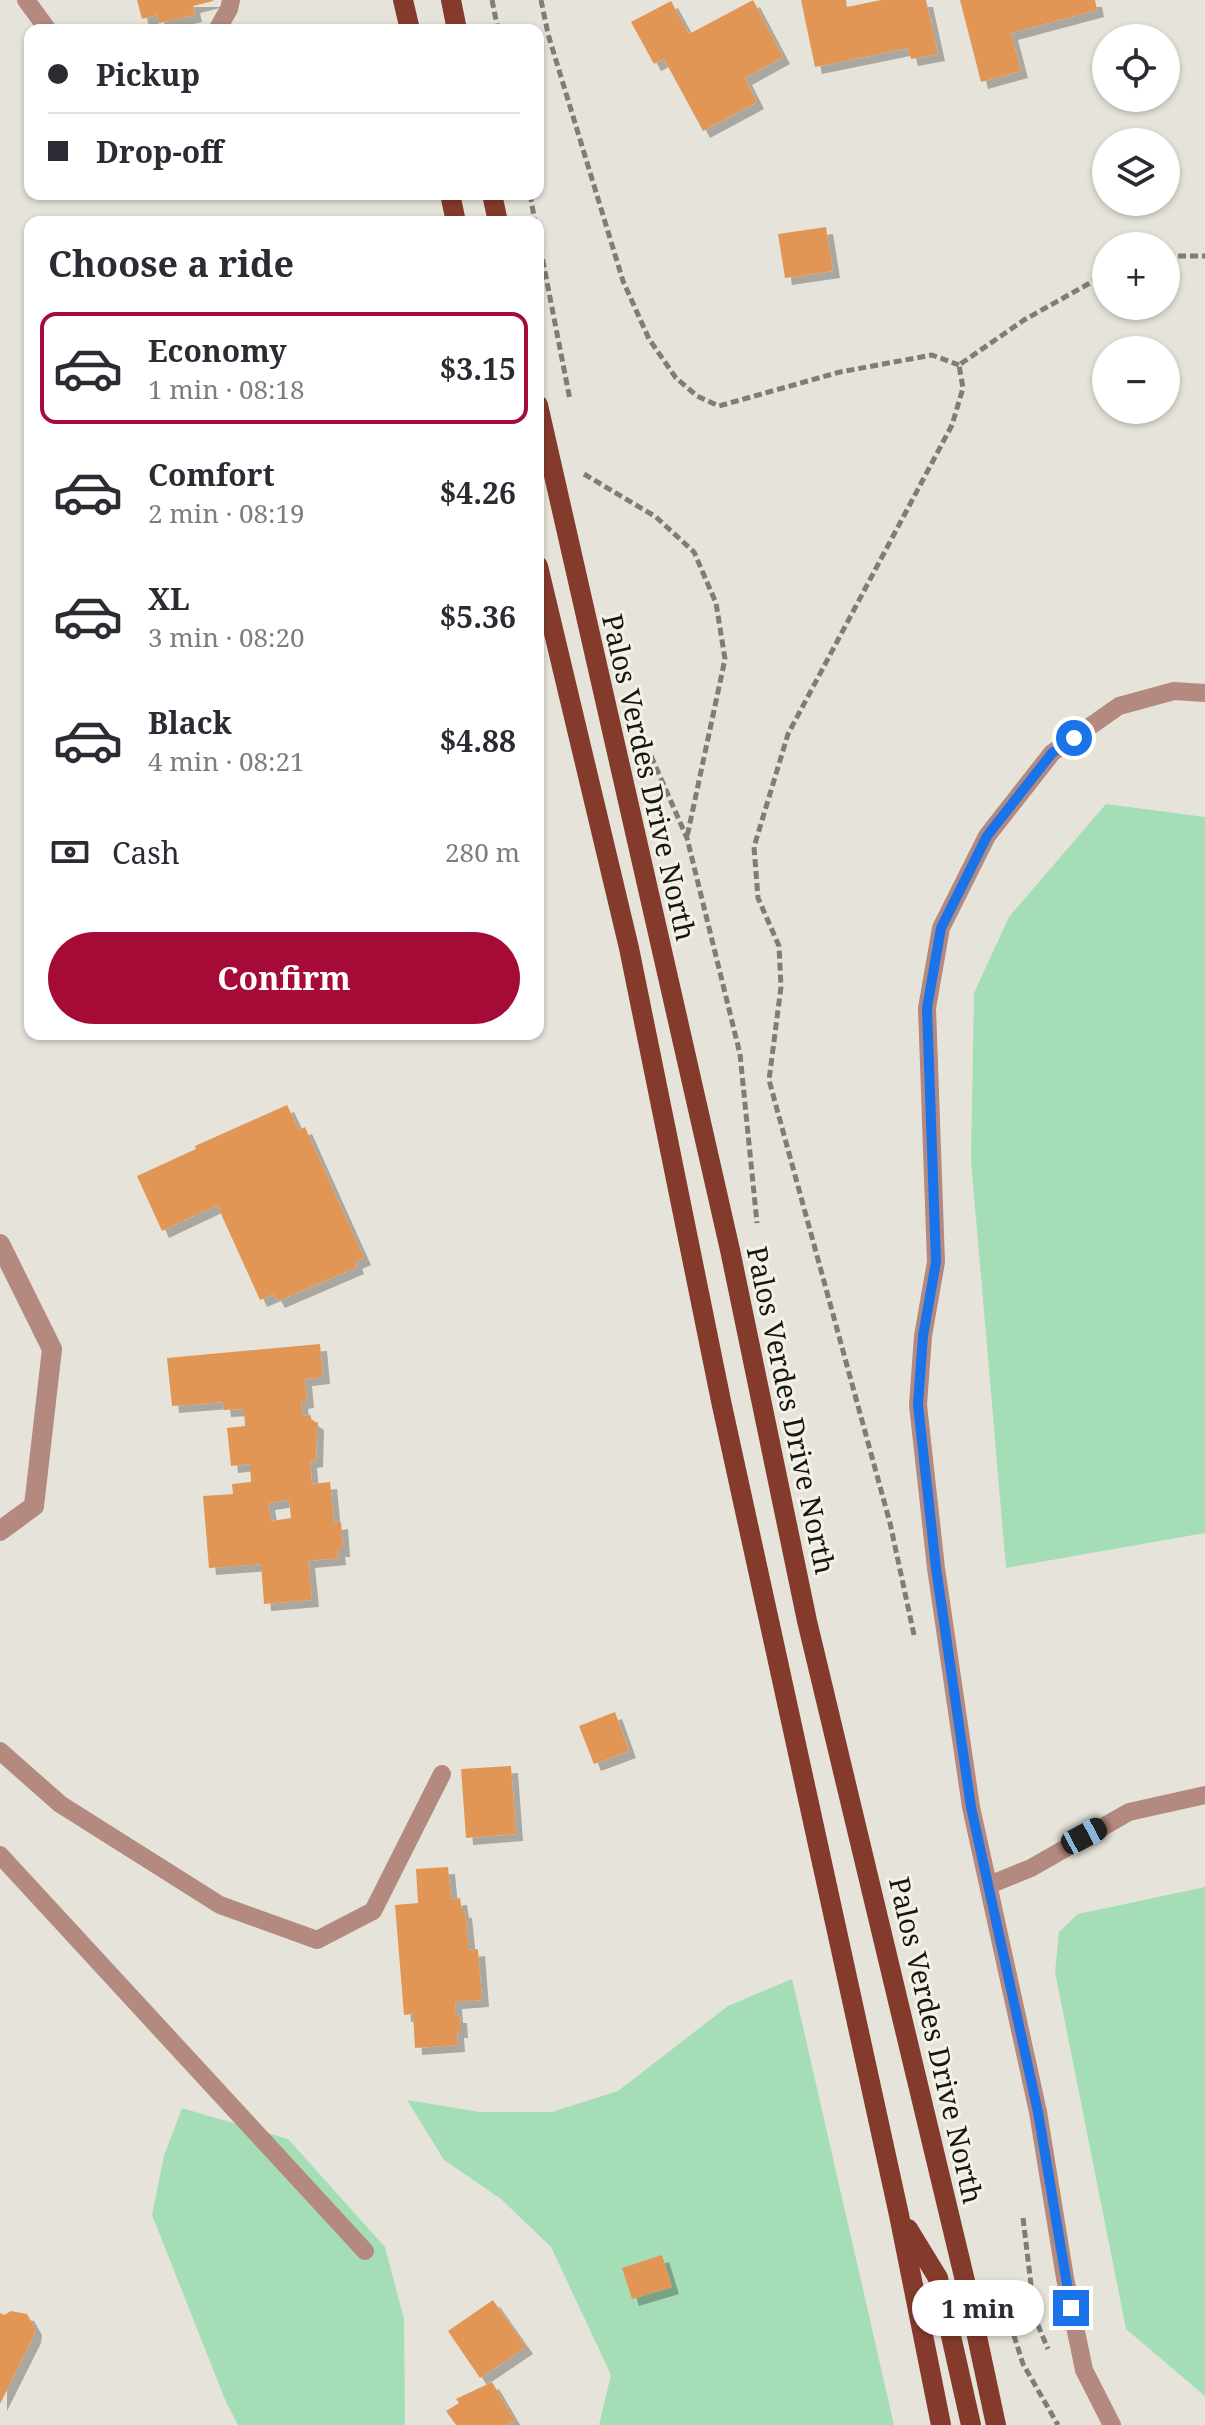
<!DOCTYPE html>
<meta charset="utf-8">
<style>
body{margin:0;font-family:"Noto Serif",serif;background:#f7f7f7;color:#2b2b33;height:100vh;display:flex;flex-direction:column;font-size:30px;white-space:nowrap}
*{box-sizing:border-box;margin:0}
p{font-size:26px;color:#7c7c81}
.icon{flex:none;width:44px;height:44px;fill:none;stroke:currentColor;stroke-width:2;stroke-linecap:round;stroke-linejoin:round}
.map{position:relative;flex:1;overflow:hidden}
.details{position:absolute;left:24px;top:216px;width:520px;height:824px;display:flex;flex-direction:column;background:#fff;border-radius:16px;box-shadow:0 2px 6px #0004}
.details>*{flex:none}
.guide{position:absolute;left:24px;top:24px;width:520px;height:176px;border-radius:16px;box-shadow:0 2px 6px #0004;display:grid;align-content:center;height:176px;padding:0 24px;background:#fff}
.buttons{position:absolute;left:1092px;top:24px;display:grid;gap:16px}
.buttons a{display:grid;place-items:center;width:88px;height:88px;border-radius:50%;background:#fff;box-shadow:0 2px 6px #0004;font-size:40px}
.end{position:absolute;width:36px;height:36px;margin:-18px;border:10px solid #1a73e8;background:#fff;box-shadow:0 0 0 4px #fff}
.from{border-radius:50%}
.bubble{position:absolute;height:56px;border-radius:28px;background:#fff;box-shadow:0 2px 6px #0004;font-size:26px;font-weight:700;line-height:56px;text-align:center}
.car{position:absolute;width:24px;height:48px;margin:-24px -12px;border-radius:10px;box-shadow:0 0 6px 2px #0007;background:linear-gradient(#222 24%,#8ab4d8 0 40%,#222 0 76%,#8ab4d8 0 86%,#222 0)}
.guide b{display:flex;align-items:center;gap:28px;height:76px;font-size:30px}
.guide b+b{border-top:2px solid #e1e1e2}
.guide i{width:20px;height:20px;background:#2b2b33}
ul{padding:0;list-style:none}
li{display:flex;align-items:center;gap:24px;height:112px;margin:0 16px 12px;padding:0 8px;border:4px solid transparent;border-radius:16px}
li div{flex:1}
li b{display:block;font-size:30px}
li em{font-style:normal;font-weight:700}
li.current{border-color:#a50b36}
li>.icon{width:72px;height:72px;stroke-width:1.5}
h2{padding:0 24px;font-size:36px;line-height:96px}
.pay{display:flex;align-items:center;gap:20px;height:88px;padding:0 24px;font-size:30px}
.pay p{margin-inline-start:auto}
.primary-button{display:flex;gap:16px;margin-top:auto;padding:16px 24px}
.primary-button a{flex:1;height:92px;border-radius:48px;background:#a50b36;color:#fff;font-size:32px;font-weight:700;line-height:92px;text-align:center}
.map>svg:first-child{display:block}
</style>
<div class="map">
<svg width="1205" height="2425" viewBox="0 0 1205 2425">
<defs>
<filter id="shadow"><feDropShadow dx="7" dy="7" stdDeviation="0" flood-color="#0004"/></filter>
</defs>
<rect width="100%" height="100%" fill="#e6e4da"/>
<g fill="#a5ddb7">
<path d="M1106,804L1205,817V1533L1006,1568L971,1160L974,993L1009,917Z"/>
<path d="M1205,1887V2396L1126,2329L1055,1972L1059,1932L1078,1914Z"/>
<path d="M792,1979L894,2425H599L611,2375L551,2247L501,2199L444,2160L407,2100L480,2112H552L618,2091L728,2006Z"/>
<path d="M182,2108L288,2139L385,2247L404,2319L405,2425H238L226,2402L152,2215L164,2156Z"/>
</g>
<g fill="#e29654" fill-rule="evenodd" filter="url(#shadow)">
<path d="M137,0H213V1L193,6L195,15L159,23L157,15L142,19Z"/>
<path d="M753,0L783,57L745,78L757,102L703,131L664,59L654,64L631,22L671,1L689,34Z"/>
<path d="M801,0H846L847,7L881,0H926L938,54L911,59L908,48L815,67Z"/>
<path d="M960,0H1095L1097,10L1011,33L1021,71L981,82Z"/>
<path d="M826,227L833,271L785,278L778,234Z"/>
<path d="M287,1105L299,1130L305,1127L364,1258L355,1262L357,1267L278,1301L274,1294L260,1300L217,1205L162,1231L137,1176L196,1149L195,1146Z"/>
<path d="M320,1344L323,1377L305,1379L307,1401L301,1402L303,1416L311,1415V1419L317,1423L316,1460L310,1461L312,1484L330,1482L334,1523L341,1522L343,1550H338L339,1558L308,1561L312,1600L264,1604L261,1564L209,1568L203,1496L233,1494L232,1484L251,1482L250,1464L231,1466L227,1428L245,1426L244,1409L224,1410L223,1402L172,1406L167,1358ZM289,1500L291,1518L271,1521L268,1503Z"/>
<path d="M615,1712L629,1751L594,1764L579,1726Z"/>
<path d="M511,1766L516,1834L466,1838L461,1769Z"/>
<path d="M448,1867L451,1899L460,1898L462,1911H465L469,1950L478,1949L482,2000L455,2002L456,2016H460L461,2031H457L458,2045L415,2048L413,2014L404,2015L395,1905L418,1903L416,1869Z"/>
<path d="M662,2255L672,2287L632,2299L622,2268Z"/>
<path d="M493,2300L526,2347L480,2378L448,2331Z"/>
<path d="M11,2311L27,2314L35,2328L34,2336L0,2404V2313L4,2315Z"/>
<path d="M492,2382L515,2421L506,2425H456L446,2411L459,2403L456,2399Z"/>
</g>
<g fill="none" stroke-linecap="round" stroke-linejoin="round">
<g stroke="#7e7d76" stroke-width="5" stroke-dasharray="8 4" stroke-linecap="butt">
<path d="M492,0L498,30"/>
<path d="M541,0L548,34L623,281L649,339L676,378L697,396L719,406L840,372L932,355L959,365"/>
<path d="M530,194L535,222"/>
<path d="M538,236L570,400"/>
<path d="M1166,256H1205"/>
<path d="M584,474L656,517L694,552L716,603L725,659L687,837"/>
<path d="M651,756L687,838L740,1054L757,1223"/>
<path d="M914,1635L890,1523L769,1080L781,987L779,946L758,898L754,847L788,734L952,425L963,388L959,365L1024,320L1106,274"/>
<path d="M1023,2218L1035,2318L1048,2349"/>
<path d="M1003,2301L1023,2364L1058,2425"/>
</g>
<g stroke="#b4897f" stroke-width="18">
<path d="M26,0L48,30"/>
<path d="M217,30L229,9L231,0"/>
<path d="M0,1751L60,1804L220,1905L317,1940L373,1911L442,1774"/>
<path d="M0,1855L365,2251"/>
<path d="M989,1885L1031,1868L1129,1812L1205,1795"/>
<path d="M1112,2425L1084,2370L1065,2278L1038,2112L971,1807L936,1568L918,1405L923,1336L936,1262L927,1008L941,928L987,836L1052,753L1119,706L1174,691L1205,693"/>
</g>
<path stroke="#b4897f" stroke-width="20" d="M0,1244L52,1349L34,1506L0,1531"/>
<g stroke="#843b2c" stroke-width="20">
<path d="M403,0L410,30"/>
<path d="M451,0L457,30"/>
<path d="M450,194L456,222"/>
<path d="M492,194L498,222"/>
<path d="M538,405L730,1250L807,1621L966,2285L996,2425"/>
<path d="M538,566L629,948L721,1401L899,2215L941,2425"/>
<path d="M908,2229L938,2278L971,2425"/>
</g>
</g>
<g fill="none" stroke-linecap="round" stroke-linejoin="round">
<path stroke="#1a73e8" stroke-width="10" d="M1071,2308L1038,2112L971,1807L936,1568L918,1405L923,1336L936,1262L927,1008L941,928L987,836L1052,753L1074,738"/>
</g>
<g text-anchor="middle" dominant-baseline="central" stroke-width="6" stroke-linejoin="round" paint-order="stroke">
<g font-size="28" fill="#161612" stroke="#f4f1e7">
<text transform="translate(650 777) rotate(77)">Palos Verdes Drive North</text>
<text transform="translate(792 1410) rotate(78)">Palos Verdes Drive North</text>
<text transform="translate(937 2040) rotate(77)">Palos Verdes Drive North</text>
</g>
</g>
</svg>
<div class="buttons">
<a><svg class="icon" aria-label="locate" viewBox="0 0 24 24"><circle cx="12" cy="12" r="6"/><path d="M12 2v4M12 18v4M2 12h4M18 12h4"/></svg></a>
<a><svg class="icon" aria-label="layers" viewBox="0 0 24 24"><path d="M12 4l9 5-9 5-9-5zM3 14l9 5 9-5"/></svg></a>
<a>+</a>
<a>−</a>
</div>
<i class="end from" style="left:1074px;top:738px"></i>
<i class="end" style="left:1071px;top:2308px"></i>
<div class="bubble" style="left:912px;top:2280px;width:132px">1 min</div>
<i class="car" style="left:1084px;top:1836px;rotate:62deg"></i>
<div class="guide">
<b><i class="from"></i>Pickup</b>
<b><i></i>Drop-off</b>
</div>
<section class="details">
<h2>Choose a ride</h2>
<ul>
<li class="current"><svg class="icon" aria-label="car" viewBox="0 0 24 24"><path d="M5 17H2v-5l4-1 3-4h7l3 4 3 1v5h-3M9 17h6M6 11h13"/><circle cx="7" cy="17" r="2"/><circle cx="17" cy="17" r="2"/></svg><div><b>Economy</b><p>1 min · 08:18</p></div><em>$3.15</em></li>
<li><svg class="icon" aria-label="car" viewBox="0 0 24 24"><path d="M5 17H2v-5l4-1 3-4h7l3 4 3 1v5h-3M9 17h6M6 11h13"/><circle cx="7" cy="17" r="2"/><circle cx="17" cy="17" r="2"/></svg><div><b>Comfort</b><p>2 min · 08:19</p></div><em>$4.26</em></li>
<li><svg class="icon" aria-label="car" viewBox="0 0 24 24"><path d="M5 17H2v-5l4-1 3-4h7l3 4 3 1v5h-3M9 17h6M6 11h13"/><circle cx="7" cy="17" r="2"/><circle cx="17" cy="17" r="2"/></svg><div><b>XL</b><p>3 min · 08:20</p></div><em>$5.36</em></li>
<li><svg class="icon" aria-label="car" viewBox="0 0 24 24"><path d="M5 17H2v-5l4-1 3-4h7l3 4 3 1v5h-3M9 17h6M6 11h13"/><circle cx="7" cy="17" r="2"/><circle cx="17" cy="17" r="2"/></svg><div><b>Black</b><p>4 min · 08:21</p></div><em>$4.88</em></li>
</ul>
<div class="pay"><svg class="icon" aria-label="cash" viewBox="0 0 24 24"><path d="M3 7h18v10H3z"/><circle cx="12" cy="12" r="2"/></svg>Cash<p>280 m</p></div>
<div class="primary-button"><a>Confirm</a></div>
</section>
</div>
